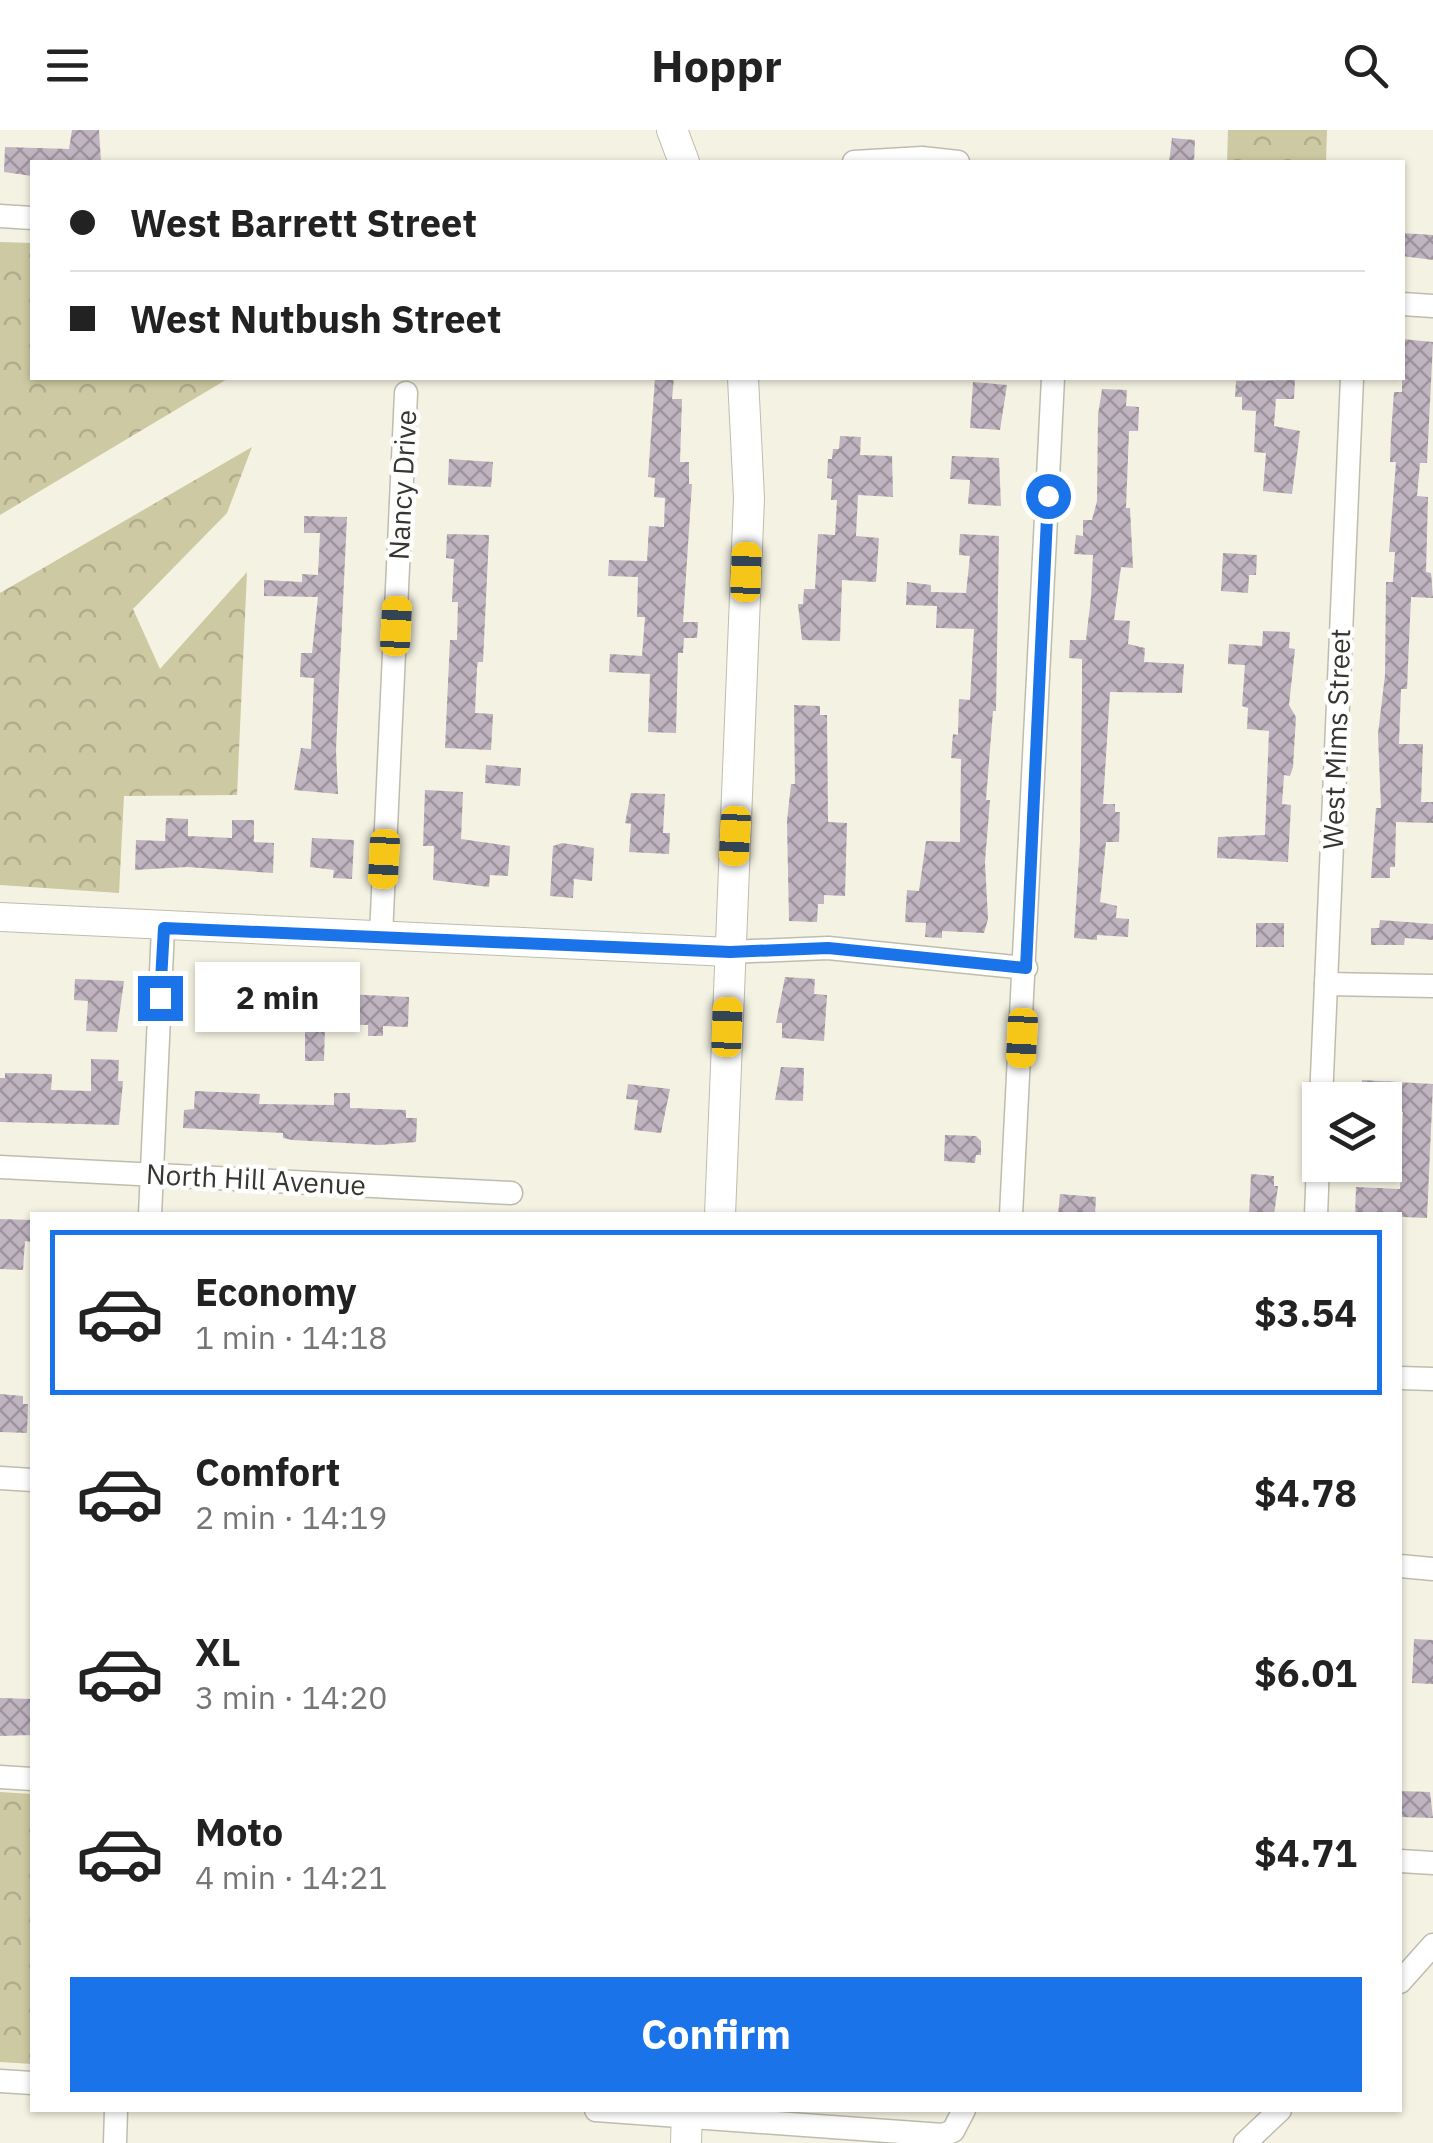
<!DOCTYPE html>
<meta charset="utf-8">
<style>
body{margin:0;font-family:"IBM Plex Sans",sans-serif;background:#f6f6f6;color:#222;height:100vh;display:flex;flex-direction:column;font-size:38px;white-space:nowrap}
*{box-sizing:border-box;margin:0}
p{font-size:32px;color:#767676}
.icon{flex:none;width:55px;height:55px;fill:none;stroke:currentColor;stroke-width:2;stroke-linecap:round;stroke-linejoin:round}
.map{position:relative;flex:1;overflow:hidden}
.details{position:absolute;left:30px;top:1082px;width:1372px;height:900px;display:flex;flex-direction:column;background:#fff;border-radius:0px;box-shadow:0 2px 8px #0004}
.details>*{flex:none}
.hud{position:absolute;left:30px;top:30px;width:1375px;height:220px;border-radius:0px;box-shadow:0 2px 8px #0004;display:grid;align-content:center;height:220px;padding:0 40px;background:#fff}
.buttons{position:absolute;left:1302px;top:952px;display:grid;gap:20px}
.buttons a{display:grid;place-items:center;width:100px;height:100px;border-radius:0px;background:#fff;box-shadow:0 2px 8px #0004;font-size:50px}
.end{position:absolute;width:45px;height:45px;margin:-22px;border:12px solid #1a73e8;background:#fff;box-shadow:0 0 0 5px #fff}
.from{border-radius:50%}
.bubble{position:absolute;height:70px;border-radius:0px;background:#fff;box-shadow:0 2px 8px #0004;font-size:32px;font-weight:700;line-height:70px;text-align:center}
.car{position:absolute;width:30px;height:60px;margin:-30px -15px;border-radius:12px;box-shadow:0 0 8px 2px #0007;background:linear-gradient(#f5c518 24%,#345 0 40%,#f5c518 0 76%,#345 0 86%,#f5c518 0)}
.hud b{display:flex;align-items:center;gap:35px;height:95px;font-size:38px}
.hud b+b{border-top:2px solid #e0e0e0}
.hud i{width:25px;height:25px;background:#222}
ul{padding:18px 0 0;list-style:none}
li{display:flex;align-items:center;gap:30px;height:165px;margin:0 20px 15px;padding:0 20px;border:5px solid transparent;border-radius:0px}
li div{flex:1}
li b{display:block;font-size:38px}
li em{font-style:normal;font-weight:700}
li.active{border-color:#1a73e8}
li>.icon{width:90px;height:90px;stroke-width:1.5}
.primary-button{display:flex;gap:20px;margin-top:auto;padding:20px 40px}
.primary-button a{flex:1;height:115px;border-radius:0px;background:#1a73e8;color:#fff;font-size:40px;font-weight:700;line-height:115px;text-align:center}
header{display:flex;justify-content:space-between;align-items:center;height:130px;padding:0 40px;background:#fff;font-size:45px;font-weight:700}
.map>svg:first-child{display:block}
</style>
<header><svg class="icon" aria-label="menu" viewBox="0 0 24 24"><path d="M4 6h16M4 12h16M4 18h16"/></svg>Hoppr<svg class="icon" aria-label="search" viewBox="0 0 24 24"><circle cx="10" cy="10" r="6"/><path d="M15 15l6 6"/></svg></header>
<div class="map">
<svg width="1433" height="2013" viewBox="0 0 1433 2013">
<defs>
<pattern id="forest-crowns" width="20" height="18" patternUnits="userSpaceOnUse" patternTransform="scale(2.5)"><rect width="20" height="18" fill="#cdc9a2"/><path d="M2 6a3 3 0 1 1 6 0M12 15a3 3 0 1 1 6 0" fill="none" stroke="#b1ad8c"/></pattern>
<pattern id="building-cross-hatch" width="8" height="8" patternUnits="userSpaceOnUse" patternTransform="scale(2.5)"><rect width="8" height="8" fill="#c0b4c1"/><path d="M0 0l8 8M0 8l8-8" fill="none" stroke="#9d939d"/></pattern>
</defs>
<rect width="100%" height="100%" fill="#f4f2e2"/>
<g fill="url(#forest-crowns)">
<path d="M1228,0H1327L1326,32H1227Z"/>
<path d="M0,112L32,113V248H229L0,385Z"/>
<path d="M252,317L227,383L133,479L160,539L247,442L237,665L124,666L119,763L0,755V463Z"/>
<path d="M0,1662L32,1664V1934L0,1932Z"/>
</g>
<g fill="url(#building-cross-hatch)">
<path d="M72,0H99L101,32H32V46L4,42L5,17L69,19Z"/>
<path d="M1172,8L1195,10L1194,32H1169Z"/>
<path d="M1402,103L1433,105V130L1402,126Z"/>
<path d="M1402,209L1433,212L1427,333H1420L1417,366L1428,367L1426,442L1431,443L1433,468L1411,467L1407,559H1401L1399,614H1423L1421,672H1433V693L1396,692L1395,737H1390V748H1371L1376,678H1381L1378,604L1385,545L1386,452H1393L1395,422H1389L1396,332H1390L1391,304L1394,262H1402Z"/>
<path d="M655,248H674L672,269H682L680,332H689V354H692L683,492H698L697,508H684L683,523H678L676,603L648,602L650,544L609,542L610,524L642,526L645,487H637L638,447L608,446L609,430L647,431L649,396L664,397L665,368L654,367L655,348L648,347Z"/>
<path d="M1295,250L1294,269H1276L1274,296L1300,301L1292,364L1263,361L1266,323L1254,322L1256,281L1242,280V267H1235L1236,251Z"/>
<path d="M973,252L1007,255L1000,300L970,298Z"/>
<path d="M1102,259L1127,260L1126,276L1139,277L1138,301H1129L1126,378H1130L1133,438L1121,437L1114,490L1130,491L1128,514L1145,518L1144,532L1184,534L1182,563L1110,562L1103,674H1115V682H1120L1119,712H1106L1100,772L1117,776L1116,788L1129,789L1128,807L1097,805V810L1074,808L1080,712L1082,559V529L1069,528L1070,510H1086L1091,467L1093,425L1074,424L1076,405L1083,406V390H1092L1097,371L1098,285Z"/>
<path d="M840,306L861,307L860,325L892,326L893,367L858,365L856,406L879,408L876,452L842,450L840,511L802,510L798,474H803L804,459H815L818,404L835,405L837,370H831L832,349L827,348L828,329H832L833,319H839Z"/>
<path d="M952,326L999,328L1001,376L968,374L970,350L950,349Z"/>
<path d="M449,329L493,332L491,357L448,355Z"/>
<path d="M304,386L347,387L336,620L338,664L294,660L301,618L311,619L314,548L300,547L301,523H312L318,467L264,466V450L302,452V444L318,445L320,403H304Z"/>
<path d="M447,404L489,405L483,532H478L477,538L475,583L493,584L491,620L445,618L450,510H457L458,472H452L454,429L446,428Z"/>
<path d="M960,404L999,406L996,581H993L986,670H990L985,732L988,789L984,803L942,801V808L925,807L926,793L905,792L907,760L919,761L926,711L960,712L961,629L951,628L953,604L958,605L959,569L970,570L974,499L936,498L937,476L906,475L907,452L931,455V462L966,463L970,426L959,425Z"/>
<path d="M1223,423L1257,425L1256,445H1249L1248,463L1221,461Z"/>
<path d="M1263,501L1290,502L1289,518L1295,519L1289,575L1296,587L1293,637L1290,646L1284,645L1282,674L1291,675L1288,732L1217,728L1218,707L1265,705L1269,601L1247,599L1248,578L1242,576L1245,535L1228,534L1229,514L1262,516Z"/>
<path d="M794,575L820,576V585H827L828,692L847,693L845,766L824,765V774H818L817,792L789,791L787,691L791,654H795Z"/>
<path d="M486,635L521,638L520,656L485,653Z"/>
<path d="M425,660L463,662L461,709L510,716L508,746L490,745L489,757L433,750L434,716H423Z"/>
<path d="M631,663L665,664L663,703H670L669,724L629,722L631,694L625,693Z"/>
<path d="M166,688L188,689V706L232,708V690H254V712L274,713L273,743L187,737L135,740L136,710L165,711Z"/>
<path d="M312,708L354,710L352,749L333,748L334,740L310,737Z"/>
<path d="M562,713L594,718L592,751L574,749L573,768L550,766L553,716Z"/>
<path d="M1380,790L1433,794V810L1405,808L1404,815H1371V798H1379Z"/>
<rect x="1256" y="793" width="28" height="24"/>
<path d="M785,847L815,849L814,864L827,865L824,911L782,908V893H776Z"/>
<path d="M75,849L124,851L117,902L86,901L88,871L74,870Z"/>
<path d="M198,857L222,859L219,898L199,896Z"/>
<path d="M301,862L409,867L408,897L383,896V906H368V895L325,894L324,931H305V901L258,900V870L301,871Z"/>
<path d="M91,929L119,930L118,951H123L119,995L0,992V948H5V943L52,944L51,960L91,961Z"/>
<path d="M781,937L804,938L803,971L775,970Z"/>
<path d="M1362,950L1433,954L1427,1088L1355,1085L1356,1057L1400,1059L1403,982L1385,981V970H1361Z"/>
<path d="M628,954L670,959L661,1003L634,1000L638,970L626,969Z"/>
<path d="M195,961L260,964L259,974L334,975V963H350V978L406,980V988H417L416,1012L380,1015L292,1010L283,1008V1003L183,998L184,980L194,979Z"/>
<path d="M945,1005L976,1006L981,1011V1025H976L975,1033L944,1031Z"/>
<path d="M1251,1044L1274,1046V1056H1278L1274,1085H1249Z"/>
<path d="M1060,1064L1096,1067L1095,1085H1058Z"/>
<path d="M0,1089L32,1090V1112L25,1111L23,1140L0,1139Z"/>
<path d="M0,1264L23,1266V1274H28L27,1303L0,1302Z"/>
<path d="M1414,1509L1433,1510V1554L1412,1553Z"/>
<path d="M0,1568L32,1569V1605L0,1606Z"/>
<path d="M1400,1661L1430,1662L1433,1688L1400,1687Z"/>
</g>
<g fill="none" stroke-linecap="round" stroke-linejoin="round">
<defs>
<g id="minor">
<path d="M854,32L922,28L958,32"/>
<path d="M0,86L32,88"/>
<path d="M1402,174L1433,176"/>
<path d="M381,806L406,263"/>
<path d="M729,822L828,818L1026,838"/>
<path d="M1326,854L1433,856"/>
<path d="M1321,970L1352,248"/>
<path d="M0,1037L511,1063"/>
<path d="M150,1085L163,798"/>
<path d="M1011,1085L1053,248"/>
<path d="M1316,1085L1320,984"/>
<path d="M1400,1248L1433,1249"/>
<path d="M0,1348L32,1350"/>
<path d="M1400,1436L1433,1439"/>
<path d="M0,1647L32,1649"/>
<path d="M1400,1731L1433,1733"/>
<path d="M1400,1852L1433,1815"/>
<path d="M0,1951L32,1953"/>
<path d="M596,1980L943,2005L953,2001L964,1980"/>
<path d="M115,2013L116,1980"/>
<path d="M1245,2013L1280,1980"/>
</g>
<path id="tertiary" d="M0,787L729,822"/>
<g id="secondary">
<path d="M672,0L684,32"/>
<path d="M720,1085L749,368L743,248"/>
<path d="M686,2013L687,1980"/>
</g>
</defs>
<use href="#minor" stroke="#bebdad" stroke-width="25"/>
<use href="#tertiary" stroke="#bebdad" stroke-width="30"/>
<use href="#secondary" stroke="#bebdad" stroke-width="32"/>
<use href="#minor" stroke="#fff" stroke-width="22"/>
<use href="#tertiary" stroke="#fff" stroke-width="28"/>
<use href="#secondary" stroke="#fff" stroke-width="30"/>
</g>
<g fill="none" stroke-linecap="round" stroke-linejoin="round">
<path stroke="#1a73e8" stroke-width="12" d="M160,868L164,798L730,822L828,818L1026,838L1048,366"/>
</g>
<g text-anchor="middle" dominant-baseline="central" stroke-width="9" stroke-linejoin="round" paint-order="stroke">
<g font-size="28" fill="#373630" stroke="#fff">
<text transform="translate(402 355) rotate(-87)">Nancy Drive</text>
<text transform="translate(1336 609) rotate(-88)">West Mims Street</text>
<text transform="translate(256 1049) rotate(3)">North Hill Avenue</text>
</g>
</g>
</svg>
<div class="buttons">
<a><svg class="icon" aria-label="layers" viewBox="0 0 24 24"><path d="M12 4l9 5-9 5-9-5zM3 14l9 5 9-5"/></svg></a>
</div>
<i class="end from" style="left:1048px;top:366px"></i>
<i class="end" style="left:160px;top:868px"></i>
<div class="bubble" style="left:195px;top:832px;width:165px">2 min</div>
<i class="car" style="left:746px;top:442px;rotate:2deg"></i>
<i class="car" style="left:396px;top:496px;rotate:3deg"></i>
<i class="car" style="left:735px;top:706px;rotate:183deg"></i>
<i class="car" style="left:384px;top:729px;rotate:183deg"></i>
<i class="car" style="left:727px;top:897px;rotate:2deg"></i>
<i class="car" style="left:1022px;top:908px;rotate:183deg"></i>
<div class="hud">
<b><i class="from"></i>West Barrett Street</b>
<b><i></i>West Nutbush Street</b>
</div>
<section class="details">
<ul>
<li class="active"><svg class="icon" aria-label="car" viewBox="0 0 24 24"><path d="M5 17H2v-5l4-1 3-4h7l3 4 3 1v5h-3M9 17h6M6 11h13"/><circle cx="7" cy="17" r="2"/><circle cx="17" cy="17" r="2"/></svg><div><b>Economy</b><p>1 min · 14:18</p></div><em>$3.54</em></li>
<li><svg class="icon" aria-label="car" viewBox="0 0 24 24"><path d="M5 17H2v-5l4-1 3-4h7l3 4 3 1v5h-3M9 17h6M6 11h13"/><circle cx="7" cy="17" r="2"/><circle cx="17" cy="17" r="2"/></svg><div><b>Comfort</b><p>2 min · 14:19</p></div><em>$4.78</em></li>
<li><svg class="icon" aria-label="car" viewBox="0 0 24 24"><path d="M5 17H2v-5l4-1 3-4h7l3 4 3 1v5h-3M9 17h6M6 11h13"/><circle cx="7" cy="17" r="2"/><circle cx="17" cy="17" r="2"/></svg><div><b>XL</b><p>3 min · 14:20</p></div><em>$6.01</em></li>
<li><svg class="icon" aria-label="car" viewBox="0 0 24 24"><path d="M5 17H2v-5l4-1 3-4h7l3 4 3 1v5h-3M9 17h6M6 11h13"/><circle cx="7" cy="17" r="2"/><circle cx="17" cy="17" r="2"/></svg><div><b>Moto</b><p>4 min · 14:21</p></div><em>$4.71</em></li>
</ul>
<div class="primary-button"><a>Confirm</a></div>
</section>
</div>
